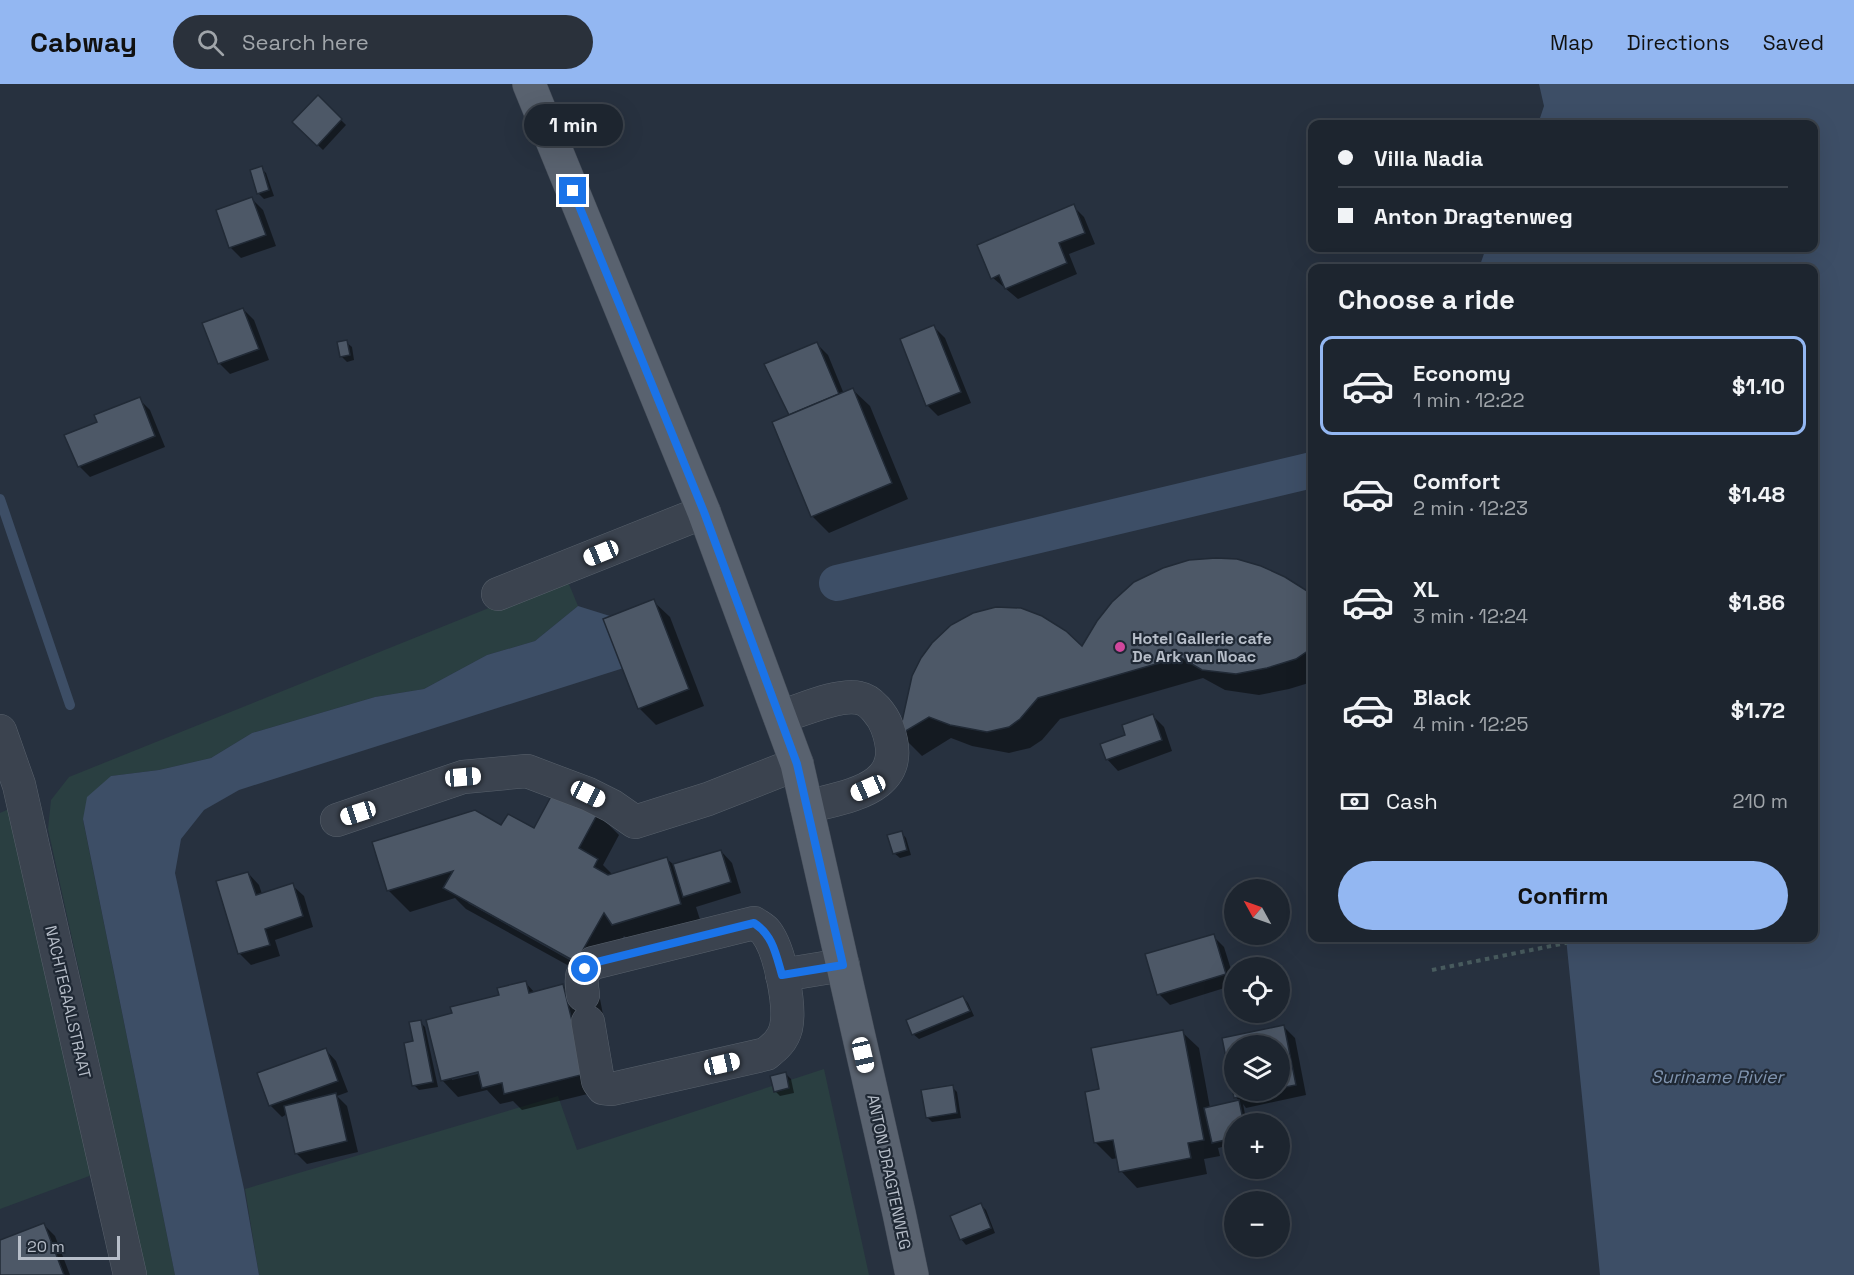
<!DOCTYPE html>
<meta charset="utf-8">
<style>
body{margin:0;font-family:"Space Grotesk",sans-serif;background:#2a313b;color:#f1f3f6;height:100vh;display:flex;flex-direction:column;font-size:22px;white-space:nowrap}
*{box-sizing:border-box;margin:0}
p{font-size:20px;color:#a0a5aa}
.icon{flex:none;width:33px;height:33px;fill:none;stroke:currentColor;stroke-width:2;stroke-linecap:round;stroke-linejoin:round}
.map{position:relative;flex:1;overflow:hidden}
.side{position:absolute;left:1308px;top:180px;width:510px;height:678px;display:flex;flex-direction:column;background:#1d252f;border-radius:12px;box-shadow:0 6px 24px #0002,0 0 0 2px #3b424b}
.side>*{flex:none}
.hud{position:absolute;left:1308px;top:36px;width:510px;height:132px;border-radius:12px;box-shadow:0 6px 24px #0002,0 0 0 2px #3b424b;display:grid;align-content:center;height:132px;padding:0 30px;background:#1d252f}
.needle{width:39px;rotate:310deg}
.controls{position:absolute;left:1224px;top:795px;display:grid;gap:12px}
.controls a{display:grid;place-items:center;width:66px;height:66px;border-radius:50%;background:#1d252f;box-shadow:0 6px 24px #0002,0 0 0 2px #3b424b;font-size:30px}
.scale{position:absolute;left:18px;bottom:15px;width:102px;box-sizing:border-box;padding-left:6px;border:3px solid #b7bec9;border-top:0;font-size:16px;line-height:21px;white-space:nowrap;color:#b7bec9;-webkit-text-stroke:4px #1f2834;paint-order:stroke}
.end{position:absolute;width:27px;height:27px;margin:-14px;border:8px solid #1a73e8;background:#fff;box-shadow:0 0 0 3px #fff}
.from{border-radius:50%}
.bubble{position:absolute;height:42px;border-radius:21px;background:#1d252f;box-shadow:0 6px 24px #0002,0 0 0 2px #3b424b;font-size:20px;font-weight:600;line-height:42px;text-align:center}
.car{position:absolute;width:18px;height:36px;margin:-18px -9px;border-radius:8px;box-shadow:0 0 4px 2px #0007;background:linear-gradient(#fff 24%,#345 0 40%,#fff 0 76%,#345 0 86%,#fff 0)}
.hud b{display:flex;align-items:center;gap:21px;height:57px;font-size:22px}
.hud b+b{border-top:2px solid #3b424b}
.hud i{width:15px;height:15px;background:#f1f3f6}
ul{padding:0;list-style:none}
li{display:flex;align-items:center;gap:18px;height:99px;margin:0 12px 9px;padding:0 18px;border:3px solid transparent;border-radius:12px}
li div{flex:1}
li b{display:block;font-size:22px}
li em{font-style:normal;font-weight:600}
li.on{border-color:#93b7f2}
li>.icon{width:54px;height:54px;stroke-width:1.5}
h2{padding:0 30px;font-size:27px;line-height:72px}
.pay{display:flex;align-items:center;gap:15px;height:66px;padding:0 30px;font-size:22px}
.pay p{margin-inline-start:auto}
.primary-button{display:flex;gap:12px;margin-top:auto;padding:12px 30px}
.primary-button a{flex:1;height:69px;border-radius:36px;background:#93b7f2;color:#111;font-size:24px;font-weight:600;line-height:69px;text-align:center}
header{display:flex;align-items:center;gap:36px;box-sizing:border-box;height:84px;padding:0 30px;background:#93b7f2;color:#111}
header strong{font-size:28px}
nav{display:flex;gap:33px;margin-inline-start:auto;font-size:21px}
.search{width:420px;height:54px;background:#2a313b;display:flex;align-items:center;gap:15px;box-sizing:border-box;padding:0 21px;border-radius:33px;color:#a0a5aa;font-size:22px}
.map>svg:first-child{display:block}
</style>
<header>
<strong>Cabway</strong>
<div class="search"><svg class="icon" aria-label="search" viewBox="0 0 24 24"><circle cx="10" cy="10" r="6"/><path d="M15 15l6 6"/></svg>Search here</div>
<nav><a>Map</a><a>Directions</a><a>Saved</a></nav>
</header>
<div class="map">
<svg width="1854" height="1191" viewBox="0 0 1854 1191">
<rect width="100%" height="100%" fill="#27313f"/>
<g fill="#2a3f41">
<path d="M566,493L578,522L535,557L487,571L424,605L375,613L252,649L211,674L159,686L111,692L83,736L175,1191H146L48,745L51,716L69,693Z"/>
<path d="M9,725L92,1091L0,1125V729Z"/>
<path d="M824,985L869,1191H259L245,1105L558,1012L577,1066Z"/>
</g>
<g fill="#3d4e66">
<path d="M1539,0H1854V1191H1600L1566,854H1814V184H1479L1486,164H1814V40H1538L1544,22Z"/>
<path d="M578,522L610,532L630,582L239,706L204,726L181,755L175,789L244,1105L259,1191H175L83,735L87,713L111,692L159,686L211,674L252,649L375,613L424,605L487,571L535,557Z"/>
</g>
<g fill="#0007" fill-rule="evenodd">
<path d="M318,13L346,41L323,66L294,38Z"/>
<path d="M261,84L266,89L274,112L264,115L259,110L252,87Z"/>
<path d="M252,115L263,126L276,162L241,174L230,163Z"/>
<path d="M1073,122L1084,133L1095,160L1069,170L1077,190L1018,215L993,194L979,162Z"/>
<path d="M243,225L254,236L269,276L230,290L219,279Z"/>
<path d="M934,243L945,254L971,319L938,332L927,321Z"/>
<path d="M346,258L352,263L354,276L347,278L342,273Z"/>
<path d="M817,260L828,271L844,310L853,306L870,322L908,415L829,449L812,432L791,332Z"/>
<path d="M139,315L150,326L165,363L90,393L79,382L99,339Z"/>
<path d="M1284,494L1312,512V598L1289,605L1259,611L1225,606L1203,594L1060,635L1042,656L1030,664L1009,669L972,662L951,654L922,672L901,651L914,592L1082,565Z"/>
<path d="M653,517L670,533L704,622L656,641L639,624Z"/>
<path d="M1153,632L1164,643L1172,667L1118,687L1107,675L1127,652Z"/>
<path d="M598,730L619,751L603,781L613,791L667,775L674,781L721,767L732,779L741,809L696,823L702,842L635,862L624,852L598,898L466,825L455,814L410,828L388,806L502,743L534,746ZM468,816L583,880L582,883L468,819Z"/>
<path d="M901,748L906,754L911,771L900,774L894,769Z"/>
<path d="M248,789L259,801L262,810L292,801L304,812L313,843L275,856L280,872L251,881L240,870L218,798Z"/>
<path d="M1213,852L1224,863L1234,895V901L1170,921L1159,910Z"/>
<path d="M525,898L535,909L562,901L575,914L595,910L600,915L605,941L600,1007L522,1026L513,1017L500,1020L487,1006L458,1013L442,996L453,930L501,912ZM485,985L486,988L452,996V993Z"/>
<path d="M963,913L968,919L974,932L919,955L913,950Z"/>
<path d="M420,938L425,943L438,1003L419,1006L414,1001L415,958Z"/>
<path d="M1284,943L1295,954L1306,1011L1246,1024L1243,1020L1247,1040H1234V1060L1218,1064L1220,1072L1204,1075L1207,1090L1137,1104L1121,1087L1118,1074L1112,1075L1096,1059L1101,1007L1182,948L1199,964L1210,1024L1240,1017L1235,1013L1224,955ZM1234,962H1280V1006H1234Z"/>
<path d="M325,965L336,977L348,1008L337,1012L347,1022L358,1068L307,1080L296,1069L287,1030L282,1033L270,1021Z"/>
<path d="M786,990L791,995L794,1009L780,1012L775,1007Z"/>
<path d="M952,1003L957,1008L961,1034L932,1038L927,1033Z"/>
<path d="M981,1121L986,1126L995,1149L966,1161L961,1155Z"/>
<path d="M44,1141L55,1152L70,1191H0V1157Z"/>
</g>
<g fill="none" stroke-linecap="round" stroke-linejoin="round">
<path stroke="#3d4e66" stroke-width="10" d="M0,415L70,621"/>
<path stroke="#3d4e66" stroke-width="36" d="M837,499L1312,386"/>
</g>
<g fill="#4d5867" stroke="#212a36" stroke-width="1.5">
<path d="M318,11L342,35L317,62L292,38Z"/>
<path d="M262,82L269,106L257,110L250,86Z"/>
<path d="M252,113L266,151L229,164L216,126Z"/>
<path d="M1074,120L1085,149L1059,159L1067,179L1005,205L999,191L991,195L977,161Z"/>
<path d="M243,224L259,265L218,280L202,239Z"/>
<path d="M934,241L961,308L926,322L900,255Z"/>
<path d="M347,256L350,271L340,273L337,258Z"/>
<path d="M817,258L839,310L789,331L764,280Z"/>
<path d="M853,304L892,399L811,433L772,338Z"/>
<path d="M140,313L155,352L78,383L64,351L97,338L94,331Z"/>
<path d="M1216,474L1237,475L1261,482L1285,493L1312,510V564L1296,575L1267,584L1236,590L1202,586L1180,573L1038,614L1020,635L1009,643L987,648L950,641L929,633L899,651L912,592L921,574L932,559L951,541L973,529L996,523L1021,524L1042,532L1066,547L1082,562L1097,537L1112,518L1134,498L1163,484L1189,476Z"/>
<path d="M654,515L689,605L638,625L603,535Z"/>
<path d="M1153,630L1162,656L1106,676L1100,660L1125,651L1122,641Z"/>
<path d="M555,705L598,729L579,764L598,775L594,783L608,791L667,773L681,820L612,841L604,829L576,878L443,804L453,787L387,807L372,758L475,726L501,741L508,730L534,744Z"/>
<path d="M902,747L907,766L893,770L887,751Z"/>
<path d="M721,766L731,798L683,813L673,780Z"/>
<path d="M248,788L256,811L293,799L303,832L265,845L270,861L238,870L216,797Z"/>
<path d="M1214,850L1226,890L1157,911L1145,870Z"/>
<path d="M526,897L529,909L563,900L585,990L504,1010L502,999L482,1004L478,988L441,997L426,936L452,929L450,923L499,911L497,904Z"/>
<path d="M963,912L970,927L912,951L906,936Z"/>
<path d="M421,936L433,998L412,1002L404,959L413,957L409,938Z"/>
<path d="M1284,941L1296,1001L1280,1004V962H1234V1006H1268L1234,1014L1222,954Z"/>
<path d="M1183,946L1204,1056L1188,1059L1191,1074L1119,1088L1113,1056L1094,1059L1085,1008L1099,1005L1091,964Z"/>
<path d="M326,964L338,997L269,1022L257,989Z"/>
<path d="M786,988L789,1004L774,1008L770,992Z"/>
<path d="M953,1001L957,1029L926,1034L921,1006Z"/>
<path d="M336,1009L347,1057L295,1070L284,1022Z"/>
<path d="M1239,1016L1244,1040H1234V1054L1212,1059L1204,1024Z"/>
<path d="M981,1119L991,1144L960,1156L950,1132Z"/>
<path d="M44,1139L64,1191H0V1156Z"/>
</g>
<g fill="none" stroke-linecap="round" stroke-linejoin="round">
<defs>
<g id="minor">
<path d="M498,510L704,428"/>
<path d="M780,633C800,627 839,609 859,614C871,616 883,632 887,643C910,705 851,711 807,723"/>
<path d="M0,647L19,701L130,1191"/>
<path d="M337,736L463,693L527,687L588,710L612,722L635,738L708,715L797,680"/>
<path d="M782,891L843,881"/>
<path d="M583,911C581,895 579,889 593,879L754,839C758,842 763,844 766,848C780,866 791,922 786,944C783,956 775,963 766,970L612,1005L603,1004L598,997L588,938"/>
</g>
<path id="major" d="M529,0L704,428L797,680L899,1129L912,1191"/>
</defs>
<use href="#minor" stroke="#58616c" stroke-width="34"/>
<use href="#major" stroke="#444c58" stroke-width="34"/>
<path stroke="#495c5f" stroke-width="4" stroke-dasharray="4.5 4.5" stroke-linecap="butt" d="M1432,886L1566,859V854"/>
<use href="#minor" stroke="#3b434f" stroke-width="33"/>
<use href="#major" stroke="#59626f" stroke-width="33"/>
</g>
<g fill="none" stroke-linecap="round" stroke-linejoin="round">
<path stroke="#1a73e8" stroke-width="8" d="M573,107L704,428L797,680L843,881L782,891C776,871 773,851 754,839L593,879L585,885"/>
</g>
<circle fill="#d1479c" stroke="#1f2834" stroke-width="2" cx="1120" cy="563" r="6"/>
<g text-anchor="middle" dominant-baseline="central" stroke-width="4.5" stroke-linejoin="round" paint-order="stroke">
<g font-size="16" font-weight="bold" fill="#b7bec9" stroke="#1f2834" text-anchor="start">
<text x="1132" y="554">Hotel Gallerie cafe<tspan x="1132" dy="18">De Ark van Noac</tspan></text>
</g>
<g font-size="16" fill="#b7bec9" stroke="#1f2834">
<text transform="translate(68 918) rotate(77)">NACHTEGAALSTRAAT</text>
<text transform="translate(889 1088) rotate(78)">ANTON DRAGTENWEG</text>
</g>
<g font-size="18" font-style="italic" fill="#8094af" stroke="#1f2834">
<text x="1717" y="992">Suriname Rivier</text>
</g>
</g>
</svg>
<div class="controls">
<a><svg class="needle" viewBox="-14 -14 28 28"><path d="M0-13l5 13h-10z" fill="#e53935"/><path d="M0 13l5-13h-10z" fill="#a0a5aa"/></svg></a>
<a><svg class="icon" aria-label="locate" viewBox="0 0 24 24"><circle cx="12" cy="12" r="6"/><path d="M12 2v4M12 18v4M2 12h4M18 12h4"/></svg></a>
<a><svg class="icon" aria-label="layers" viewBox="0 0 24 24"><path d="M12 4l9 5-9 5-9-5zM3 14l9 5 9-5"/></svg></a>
<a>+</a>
<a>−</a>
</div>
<div class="scale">20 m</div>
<i class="end from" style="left:585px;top:885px"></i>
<i class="end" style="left:573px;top:107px"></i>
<div class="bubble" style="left:524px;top:20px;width:99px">1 min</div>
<i class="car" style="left:601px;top:469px;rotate:248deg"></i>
<i class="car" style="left:463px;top:693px;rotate:85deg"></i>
<i class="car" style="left:868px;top:704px;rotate:246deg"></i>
<i class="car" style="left:588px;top:710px;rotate:116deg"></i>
<i class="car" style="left:358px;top:729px;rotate:252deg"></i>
<i class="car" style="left:863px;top:971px;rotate:167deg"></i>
<i class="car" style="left:722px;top:980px;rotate:77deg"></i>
<div class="hud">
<b><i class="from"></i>Villa Nadia</b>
<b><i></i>Anton Dragtenweg</b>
</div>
<section class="side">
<h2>Choose a ride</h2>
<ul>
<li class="on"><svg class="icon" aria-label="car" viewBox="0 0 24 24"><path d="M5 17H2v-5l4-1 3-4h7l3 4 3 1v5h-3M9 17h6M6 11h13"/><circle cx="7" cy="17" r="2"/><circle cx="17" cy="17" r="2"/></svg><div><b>Economy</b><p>1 min · 12:22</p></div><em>$1.10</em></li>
<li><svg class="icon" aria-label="car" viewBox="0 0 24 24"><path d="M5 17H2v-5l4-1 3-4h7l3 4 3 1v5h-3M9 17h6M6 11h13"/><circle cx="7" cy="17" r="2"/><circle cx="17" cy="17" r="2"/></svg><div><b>Comfort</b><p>2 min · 12:23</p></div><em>$1.48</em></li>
<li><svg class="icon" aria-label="car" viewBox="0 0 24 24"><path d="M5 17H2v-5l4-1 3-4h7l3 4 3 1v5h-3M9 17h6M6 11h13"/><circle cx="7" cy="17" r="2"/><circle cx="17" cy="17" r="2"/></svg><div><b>XL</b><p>3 min · 12:24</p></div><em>$1.86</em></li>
<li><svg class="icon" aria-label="car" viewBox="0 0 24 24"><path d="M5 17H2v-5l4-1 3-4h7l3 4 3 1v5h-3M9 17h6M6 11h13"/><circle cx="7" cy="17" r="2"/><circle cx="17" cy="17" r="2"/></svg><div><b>Black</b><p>4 min · 12:25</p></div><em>$1.72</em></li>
</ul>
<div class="pay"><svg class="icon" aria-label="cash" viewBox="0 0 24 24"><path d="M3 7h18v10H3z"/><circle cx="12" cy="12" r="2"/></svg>Cash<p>210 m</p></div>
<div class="primary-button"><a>Confirm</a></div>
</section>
</div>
